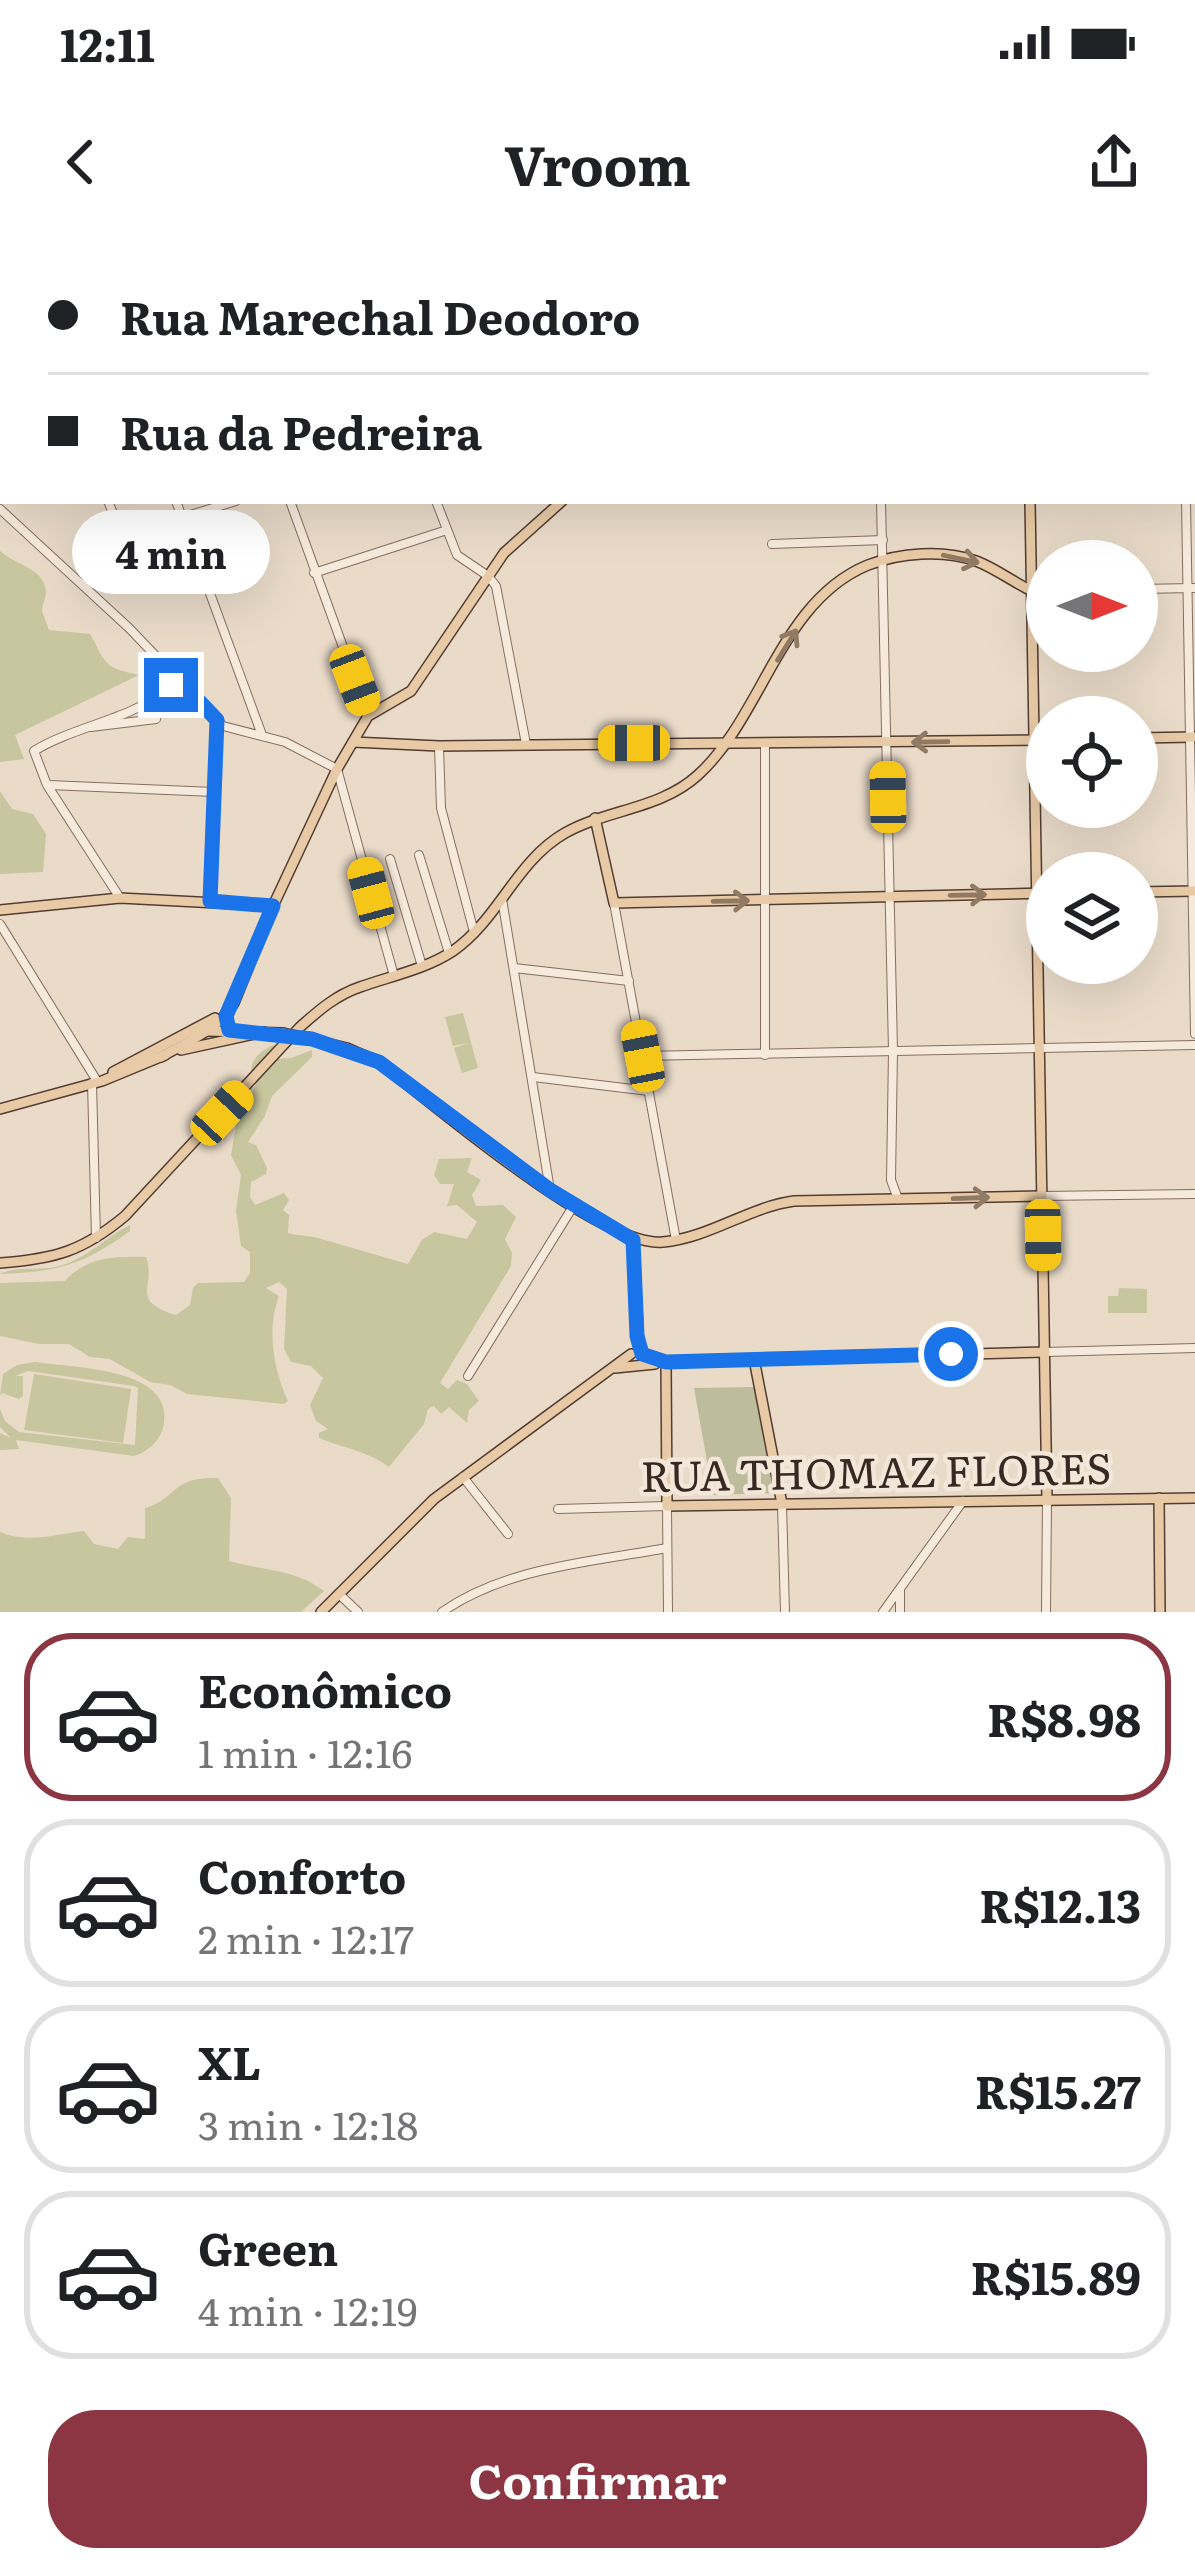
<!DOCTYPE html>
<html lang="pt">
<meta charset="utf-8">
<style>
body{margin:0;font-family:Literata,serif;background:#f2f2f2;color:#202124;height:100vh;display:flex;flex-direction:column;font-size:45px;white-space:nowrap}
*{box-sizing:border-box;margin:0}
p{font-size:39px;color:#757577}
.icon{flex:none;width:66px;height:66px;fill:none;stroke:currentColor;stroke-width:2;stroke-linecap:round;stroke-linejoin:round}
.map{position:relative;height:1372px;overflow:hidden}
.sheet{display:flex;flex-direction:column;background:#fff;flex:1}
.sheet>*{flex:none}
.guide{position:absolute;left:0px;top:0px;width:1197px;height:264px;box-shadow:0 12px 48px #0002;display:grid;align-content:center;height:264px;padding:0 48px;background:#fff}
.needle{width:78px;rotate:90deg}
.tools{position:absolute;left:1026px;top:300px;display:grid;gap:24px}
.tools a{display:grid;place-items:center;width:132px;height:132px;border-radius:50%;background:#fff;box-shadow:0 12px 48px #0002;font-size:60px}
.end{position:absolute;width:54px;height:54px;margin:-27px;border:15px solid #1a73e8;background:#fff;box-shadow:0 0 0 6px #fff}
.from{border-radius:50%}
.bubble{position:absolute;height:84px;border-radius:42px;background:#fff;box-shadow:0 12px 48px #0002;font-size:39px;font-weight:700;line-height:84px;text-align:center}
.car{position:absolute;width:36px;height:72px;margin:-36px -18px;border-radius:15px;box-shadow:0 0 9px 3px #0007;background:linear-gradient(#f5c518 24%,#345 0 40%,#f5c518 0 76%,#345 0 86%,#f5c518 0)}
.guide b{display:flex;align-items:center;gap:42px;height:114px;font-size:45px}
.guide b+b{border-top:3px solid #e0e0e0}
.guide i{width:30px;height:30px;background:#202124}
ul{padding:21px 0 0;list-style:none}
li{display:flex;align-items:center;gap:36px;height:168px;margin:0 24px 18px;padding:0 24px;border:6px solid #e0e0e0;border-radius:48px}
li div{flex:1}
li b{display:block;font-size:45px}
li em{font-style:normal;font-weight:700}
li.on{border-color:#8d3643}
li>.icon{width:108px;height:108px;stroke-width:1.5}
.cta{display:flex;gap:24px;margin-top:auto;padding:24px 48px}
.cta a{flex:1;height:138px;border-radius:48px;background:#8d3643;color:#fff;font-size:48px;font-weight:700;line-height:138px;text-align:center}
.status{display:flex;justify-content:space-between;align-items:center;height:84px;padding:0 60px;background:#fff;direction:ltr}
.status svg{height:33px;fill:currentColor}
header{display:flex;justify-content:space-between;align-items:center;height:156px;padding:0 48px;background:#fff;font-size:54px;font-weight:700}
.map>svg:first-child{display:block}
</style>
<div class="status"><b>12:11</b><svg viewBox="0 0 49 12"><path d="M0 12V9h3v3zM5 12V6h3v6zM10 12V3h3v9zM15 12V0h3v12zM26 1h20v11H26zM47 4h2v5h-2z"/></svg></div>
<header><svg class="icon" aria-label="back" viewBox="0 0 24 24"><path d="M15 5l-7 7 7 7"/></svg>Vroom<svg class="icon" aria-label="share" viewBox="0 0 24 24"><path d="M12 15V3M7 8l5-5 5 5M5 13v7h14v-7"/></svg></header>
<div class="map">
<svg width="1195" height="1372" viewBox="0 0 1195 1372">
<rect width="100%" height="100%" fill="#eadbc9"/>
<g fill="#c7c69e">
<path d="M0,311C13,324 45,328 46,352C46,358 42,364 42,371L49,390L90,394C107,424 102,427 139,435L15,495L24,519L0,522Z"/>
<path d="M0,551L12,569L33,574L46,594L43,632L0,634Z"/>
<path d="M463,773L478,828L462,833L454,808L468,803L453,806L445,777Z"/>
<path d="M273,805L277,809L275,819L291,818L312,810V817L272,856L265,876L248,902L256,905L267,928L266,934L251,942L250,957L255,965L284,953L289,960L283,970L289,975L288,993C297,996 309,995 318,998C348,1007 378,1015 408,1024L422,1000L434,992L467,999L477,982L457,965L447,966L454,944H440L434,935L439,919L472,918L467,932L481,940L472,955L476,966L503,965L516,977L505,999L512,1013L511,1026L440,1143L448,1149L457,1140L467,1144L479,1161L469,1170L467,1183L449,1167L441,1174L434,1166L428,1169L424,1184L389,1227C368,1211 343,1208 319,1198V1193L328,1189L316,1181L310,1165L323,1138L311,1126L291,1122L284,1109L287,1049L279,1042L266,1048L279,1056C266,1090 274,1131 288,1161L284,1164L187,1154L170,1145L150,1142L110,1119L90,1117L69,1104H39L0,1096V1043L65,1041C86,1017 115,1016 146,1017C157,1046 128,1060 176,1075L190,1065L193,1048L198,1043L244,1042L250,1033V1012L241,1006L236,971L241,935L231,915L236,885L261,834L251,831C251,818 263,810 273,805Z"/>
<path d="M130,985V991C83,1025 58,1032 0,1034C15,1026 37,1031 55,1027C85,1021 105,997 130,985Z"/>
<path d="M1119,1048L1147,1049V1073H1108V1056H1118Z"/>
<path d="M35,1122C72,1128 173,1127 164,1183C161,1201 149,1211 134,1216L16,1200L19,1209L0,1210V1193L11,1198L0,1187V1169L5,1181L19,1192L135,1205L138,1148L134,1146L28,1131L15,1136H23V1156L19,1159L2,1153L0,1156L3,1134L17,1125Z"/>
<path d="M34,1134L131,1149L123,1203L24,1190Z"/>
<path d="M218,1238L231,1258L229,1321C263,1331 294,1328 324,1351L301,1372H0V1292C28,1304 56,1294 84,1291L94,1304L118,1309L128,1297L145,1299V1268C177,1259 171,1236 218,1238Z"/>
</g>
<path fill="#bdbc9c" d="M754,1147L774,1253L713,1255L694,1148Z"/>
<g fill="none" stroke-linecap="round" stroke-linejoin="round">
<defs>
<g id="minor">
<path d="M44,0V3"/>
<path d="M159,0V3"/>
<path d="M353,0V3"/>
<path d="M877,0V3"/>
<path d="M919,0L923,3"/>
<path d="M1026,0V3"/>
<path d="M1185,0V3"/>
<path d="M0,1L4,0"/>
<path d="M229,3L243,0"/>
<path d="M494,3L501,0"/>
<path d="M742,3V0"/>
<path d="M953,3L956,0"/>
<path d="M1194,57H1195"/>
<path d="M108,261L119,288L128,294L236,261"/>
<path d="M176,261L262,495"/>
<path d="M290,261L368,476"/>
<path d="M436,261L457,315L488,336L496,346L526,504"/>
<path d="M881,261L893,811L891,940L898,959"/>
<path d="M1186,261L1195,794"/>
<path d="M0,269L129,388L223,486L285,502L337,529L394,736"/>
<path d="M772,304L883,300"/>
<path d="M314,333L447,290"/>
<path d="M1137,349L1195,348"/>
<path d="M1032,351H1047"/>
<path d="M91,487L156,479"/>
<path d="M765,503V815"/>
<path d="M439,506L441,568L474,692"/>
<path d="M49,545L214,552"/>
<path d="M419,615L449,713"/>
<path d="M390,619L422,726"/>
<path d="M120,658L47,545L34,511C72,487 132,479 164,451"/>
<path d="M502,659L550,950"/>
<path d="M210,661L217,481"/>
<path d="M614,663L676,1000"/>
<path d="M0,684L97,841"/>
<path d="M514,728L629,741"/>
<path d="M643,816L1195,805"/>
<path d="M533,837L649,851"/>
<path d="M92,843L96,998"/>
<path d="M1042,956L1195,954"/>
<path d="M1045,1112L1195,1108"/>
<path d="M468,1136L574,965"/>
<path d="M463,1237L508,1294"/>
<path d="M782,1264L785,1372"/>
<path d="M558,1269L667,1266L668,1372"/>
<path d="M900,1350V1372"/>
<path d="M339,1354L358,1372"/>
<path d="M442,1372C507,1327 591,1322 667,1308"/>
<path d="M883,1372L963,1261"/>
<path d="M1046,1372L1047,1261"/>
</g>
<g id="major">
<path d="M647,0L648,3"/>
<path d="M1194,190H1195"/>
<path d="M1030,261L1047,1261"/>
<path d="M1137,498L1195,497"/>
<path d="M353,502L439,506L1047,500"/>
<path d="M595,578L614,663L1047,653"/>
<path d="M1137,652L1195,651"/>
<path d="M0,670L120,658L273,666"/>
<path d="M207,791L283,793"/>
<path d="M301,797L347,808L379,822C433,864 601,1008 663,1002C709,998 749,967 794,961L1042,956"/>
<path d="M181,810L264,792"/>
<path d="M161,817C187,802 218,790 234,763L273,666L337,529L368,476L411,451L504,313L562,261"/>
<path d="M113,832L215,778"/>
<path d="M0,869L102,841L165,815"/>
<path d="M633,1000L639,1111"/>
<path d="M0,1023C55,1019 83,1011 125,976L300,787C318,771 336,755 360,747C391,736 426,729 453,711C499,679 516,621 565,593C608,569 661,569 698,535C763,476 780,361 868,325C899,313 943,309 976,321C995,328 1013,342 1032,351"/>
<path d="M642,1114L666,1122L1045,1112"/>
<path d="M754,1119L782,1264"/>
<path d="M666,1122L667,1266L1195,1258"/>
<path d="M615,1128L655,1124"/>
<path d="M1159,1258L1160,1372"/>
<path d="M321,1372L434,1259L631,1114"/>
</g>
</defs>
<use href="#minor" stroke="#856e60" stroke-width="10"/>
<use href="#major" stroke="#533d33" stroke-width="12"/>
<use href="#minor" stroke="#f6eadc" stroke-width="8"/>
<use href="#major" stroke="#e8caa6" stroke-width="9"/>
<defs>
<path id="major-bridge" d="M283,793L301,797"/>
</defs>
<use href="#major-bridge" stroke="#533d33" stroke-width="12" stroke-linecap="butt"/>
<use href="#major-bridge" stroke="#e8caa6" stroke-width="9"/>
</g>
<defs><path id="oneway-shaft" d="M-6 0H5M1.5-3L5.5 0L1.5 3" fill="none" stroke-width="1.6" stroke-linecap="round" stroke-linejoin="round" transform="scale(3)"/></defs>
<g stroke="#907a64">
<use href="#oneway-shaft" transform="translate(961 319) rotate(12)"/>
<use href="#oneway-shaft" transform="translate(787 405) rotate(-58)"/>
<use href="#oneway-shaft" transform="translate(930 502) rotate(179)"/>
<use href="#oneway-shaft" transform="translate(968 655) rotate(-1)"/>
<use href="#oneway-shaft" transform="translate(731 661) rotate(-1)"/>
<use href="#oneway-shaft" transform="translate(971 958) rotate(-2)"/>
</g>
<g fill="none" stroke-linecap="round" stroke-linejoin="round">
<path stroke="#1a73e8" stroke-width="15" d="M171,445L178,439L217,480L210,661L273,666L226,776L229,790L312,799L379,822L550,950L633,1000L637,1096L642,1114L666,1122L951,1114"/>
</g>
<g text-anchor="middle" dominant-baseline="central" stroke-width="9" stroke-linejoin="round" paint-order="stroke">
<g font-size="42" fill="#372921" stroke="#f2e7d8">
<text transform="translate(876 1230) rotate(-1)">RUA THOMAZ FLORES</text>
</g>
</g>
</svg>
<div class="tools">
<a><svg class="needle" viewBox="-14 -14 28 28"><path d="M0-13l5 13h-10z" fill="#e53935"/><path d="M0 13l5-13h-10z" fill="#757577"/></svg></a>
<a><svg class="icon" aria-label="locate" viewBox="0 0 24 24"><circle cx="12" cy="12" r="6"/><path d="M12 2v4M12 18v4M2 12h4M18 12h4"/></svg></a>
<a><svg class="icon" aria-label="layers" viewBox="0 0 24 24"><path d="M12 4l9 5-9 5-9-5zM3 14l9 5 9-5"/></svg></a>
</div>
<i class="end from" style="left:951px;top:1114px"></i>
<i class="end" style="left:171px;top:445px"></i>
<div class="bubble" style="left:72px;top:270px;width:198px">4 min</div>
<i class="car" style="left:355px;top:440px;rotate:159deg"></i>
<i class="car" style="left:634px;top:503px;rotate:270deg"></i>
<i class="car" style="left:888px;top:557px;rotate:359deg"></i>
<i class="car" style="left:371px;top:653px;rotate:345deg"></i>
<i class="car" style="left:643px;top:816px;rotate:349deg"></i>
<i class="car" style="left:222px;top:873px;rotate:43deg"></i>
<i class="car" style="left:1043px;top:995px;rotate:179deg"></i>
<div class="guide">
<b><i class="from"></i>Rua Marechal Deodoro</b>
<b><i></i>Rua da Pedreira</b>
</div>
</div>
<section class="sheet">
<ul>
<li class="on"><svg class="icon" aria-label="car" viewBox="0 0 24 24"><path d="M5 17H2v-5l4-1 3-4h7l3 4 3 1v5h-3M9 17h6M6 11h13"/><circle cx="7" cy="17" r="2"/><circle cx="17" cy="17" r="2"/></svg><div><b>Econômico</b><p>1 min · 12:16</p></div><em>R$8.98</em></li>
<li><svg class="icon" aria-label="car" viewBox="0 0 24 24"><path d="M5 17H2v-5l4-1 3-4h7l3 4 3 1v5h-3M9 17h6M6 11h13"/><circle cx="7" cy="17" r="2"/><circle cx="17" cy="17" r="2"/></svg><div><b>Conforto</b><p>2 min · 12:17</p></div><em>R$12.13</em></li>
<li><svg class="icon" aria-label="car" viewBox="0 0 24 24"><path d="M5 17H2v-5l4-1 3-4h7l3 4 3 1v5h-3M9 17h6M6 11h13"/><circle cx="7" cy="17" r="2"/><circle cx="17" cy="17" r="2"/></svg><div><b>XL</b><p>3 min · 12:18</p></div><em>R$15.27</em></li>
<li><svg class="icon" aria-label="car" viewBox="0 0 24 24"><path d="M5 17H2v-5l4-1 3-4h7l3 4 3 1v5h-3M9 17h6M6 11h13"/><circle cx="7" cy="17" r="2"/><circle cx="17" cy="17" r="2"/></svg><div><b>Green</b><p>4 min · 12:19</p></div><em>R$15.89</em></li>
</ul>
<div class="cta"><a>Confirmar</a></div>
</section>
